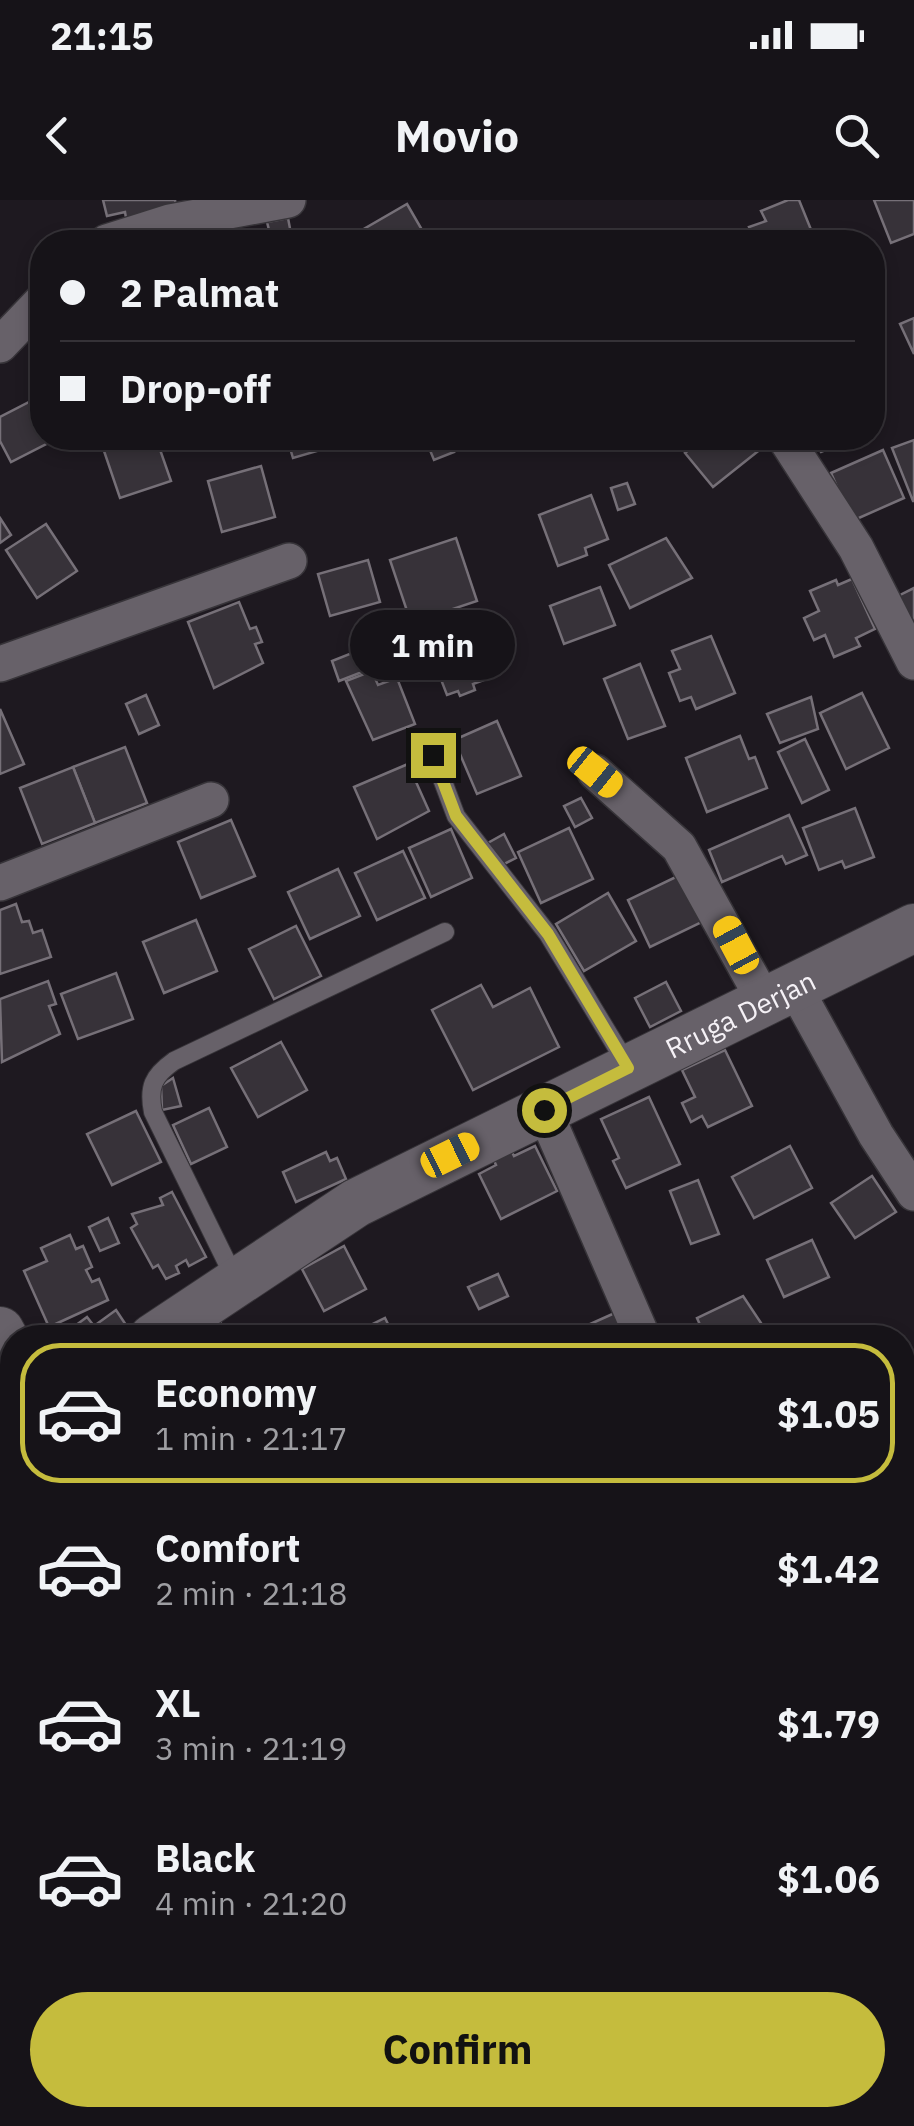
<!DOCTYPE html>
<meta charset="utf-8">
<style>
body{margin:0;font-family:"IBM Plex Sans",sans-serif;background:#232025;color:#f1f3f6;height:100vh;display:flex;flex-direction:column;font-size:38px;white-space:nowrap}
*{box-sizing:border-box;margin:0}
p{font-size:32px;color:#9e9ea2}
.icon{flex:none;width:55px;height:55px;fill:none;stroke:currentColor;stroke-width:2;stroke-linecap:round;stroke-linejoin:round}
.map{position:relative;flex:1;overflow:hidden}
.side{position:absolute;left:0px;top:1125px;width:915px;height:802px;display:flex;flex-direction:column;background:#161318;border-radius:40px 40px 0 0;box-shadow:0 5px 15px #0003,0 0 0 2px #353237}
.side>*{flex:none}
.banner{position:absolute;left:30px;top:30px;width:855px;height:220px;border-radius:40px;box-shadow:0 5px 15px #0003,0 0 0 2px #353237;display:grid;align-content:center;height:220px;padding:0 30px;background:#161318}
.end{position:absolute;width:45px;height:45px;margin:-22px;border:12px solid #c5bc3d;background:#111;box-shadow:0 0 0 5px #111}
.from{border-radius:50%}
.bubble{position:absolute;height:70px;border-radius:35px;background:#161318;box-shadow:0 5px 15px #0003,0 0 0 2px #353237;font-size:32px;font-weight:700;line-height:70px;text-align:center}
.car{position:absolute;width:30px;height:60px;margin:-30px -15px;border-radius:12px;box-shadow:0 0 8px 2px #0007;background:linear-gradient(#f5c518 24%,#345 0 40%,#f5c518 0 76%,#345 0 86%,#f5c518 0)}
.banner b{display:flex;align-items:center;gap:35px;height:95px;font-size:38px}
.banner b+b{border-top:2px solid #353237}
.banner i{width:25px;height:25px;background:#f1f3f6}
ul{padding:18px 0 0;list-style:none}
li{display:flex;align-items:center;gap:30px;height:140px;margin:0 20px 15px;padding:0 10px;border:5px solid transparent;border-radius:40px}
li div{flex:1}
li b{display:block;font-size:38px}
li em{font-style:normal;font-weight:700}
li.active{border-color:#c5bc3d}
li>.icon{width:90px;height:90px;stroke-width:1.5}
.primary-button{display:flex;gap:20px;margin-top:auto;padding:20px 30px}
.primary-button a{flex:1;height:115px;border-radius:60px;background:#c5bc3d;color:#111;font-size:40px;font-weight:700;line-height:115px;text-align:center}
.status{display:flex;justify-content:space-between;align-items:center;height:70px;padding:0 50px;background:#161318;direction:ltr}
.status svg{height:28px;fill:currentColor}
header{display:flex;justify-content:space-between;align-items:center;height:130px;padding:0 30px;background:#161318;font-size:45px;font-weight:700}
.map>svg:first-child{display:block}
</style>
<div class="status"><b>21:15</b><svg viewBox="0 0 49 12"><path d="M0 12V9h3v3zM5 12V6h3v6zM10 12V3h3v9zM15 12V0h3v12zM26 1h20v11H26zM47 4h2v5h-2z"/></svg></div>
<header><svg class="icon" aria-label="back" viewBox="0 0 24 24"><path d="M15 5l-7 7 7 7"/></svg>Movio<svg class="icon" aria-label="search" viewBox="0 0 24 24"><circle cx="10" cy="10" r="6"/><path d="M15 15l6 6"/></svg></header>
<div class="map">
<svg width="914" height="1926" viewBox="0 0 914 1926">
<rect width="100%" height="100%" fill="#1e1920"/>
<g fill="#373239" stroke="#767078" stroke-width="2.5">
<path d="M103,0H175L176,6L126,18L125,12L107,16Z"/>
<path d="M788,0H799L816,42H756L749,27L766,21L761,11Z"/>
<path d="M874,0H914V34L891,43Z"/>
<path d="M407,4L429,42H353L350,37Z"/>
<path d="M288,18L292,39L272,42L267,22Z"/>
<path d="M914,118V154L900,124Z"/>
<path d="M33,200L42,218V238L54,240L11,262L0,241V217Z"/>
<path d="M143,238H156L171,281L120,298L104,251Z"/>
<path d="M287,238H329L331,247L293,258Z"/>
<path d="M425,238H448L454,252L434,260Z"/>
<path d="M704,238H754L762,248L713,287L685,253Z"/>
<path d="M811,238H851L852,239L821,252Z"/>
<path d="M914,240V301H913L892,248Z"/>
<path d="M883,250L904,298L852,321L831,273Z"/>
<path d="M261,266L275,317L222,332L208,281Z"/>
<path d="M627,283L635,304L618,310L611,288Z"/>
<path d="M591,295L608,339L585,348L587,355L558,366L539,315Z"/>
<path d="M0,318L11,335L0,343Z"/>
<path d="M46,324L77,371L37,398L6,350Z"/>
<path d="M456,338L477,401L411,423L390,360Z"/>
<path d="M666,338L692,378L630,408L609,365Z"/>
<path d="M368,360L380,402L330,416L318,374Z"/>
<path d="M852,379L875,429L856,438L860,446L834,457L825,435L814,440L804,418L819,411L810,391L836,380L838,385Z"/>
<path d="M600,387L615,425L564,444L550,406Z"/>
<path d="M914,388V430L898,396Z"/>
<path d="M239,402L250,429L256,427L262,442L255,444L263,463L214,488L188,422Z"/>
<path d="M483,430L485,437L491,434L498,452L492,454L500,474L473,484L475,490L460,496L458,491L447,495L430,451Z"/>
<path d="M711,436L735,493L696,509L691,497L680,501L669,473L680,469L672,451Z"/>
<path d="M367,447L375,467L339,481L332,461Z"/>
<path d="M640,464L665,526L628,539L604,479Z"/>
<path d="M372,471L378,485L397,478L415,524L373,540L346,481Z"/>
<path d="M862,493L889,548L846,569L820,513Z"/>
<path d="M146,495L159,525L139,534L126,504Z"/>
<path d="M811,497L818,529L780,543L767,514Z"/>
<path d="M0,509L24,564L0,574Z"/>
<path d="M497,521L521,576L477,594L454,540Z"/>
<path d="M740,536L749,559L755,557L767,588L707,612L686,558Z"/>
<path d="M805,539L829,590L802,603L778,552Z"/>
<path d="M125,547L147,603L95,623L73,567Z"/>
<path d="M408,564L429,611L377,639L354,587Z"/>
<path d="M73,567L95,623L42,644L20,588Z"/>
<path d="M581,598L592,618L575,627L564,606Z"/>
<path d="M855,608L874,657L845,668L842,661L819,670L803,628Z"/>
<path d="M789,615L807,655L786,664L782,656L722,682L709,650Z"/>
<path d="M231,620L255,676L201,698L178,642Z"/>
<path d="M569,628L593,679L541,703L518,652Z"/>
<path d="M451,629L472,678L431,697L409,648Z"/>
<path d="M504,634L516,658L498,667L486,644Z"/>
<path d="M403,651L425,698L377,720L355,673Z"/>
<path d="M338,669L360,716L310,739L288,692Z"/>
<path d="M680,675L702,722L650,747L628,700Z"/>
<path d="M608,693L636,741L584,771L556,724Z"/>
<path d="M16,704L22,722L29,721L33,733L42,730L51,757L0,774V710Z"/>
<path d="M196,720L217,771L164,793L143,742Z"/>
<path d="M296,726L321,776L274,799L249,749Z"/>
<path d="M116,773L133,819L78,839L61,794Z"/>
<path d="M48,781L56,804L49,806L60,834L2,862L0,799Z"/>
<path d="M666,782L681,811L650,827L635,798Z"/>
<path d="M481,785L493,807L530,788L559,847L473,890L432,810Z"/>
<path d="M281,842L307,890L258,917L231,868Z"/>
<path d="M725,850L752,906L708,927L702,916L691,922L682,903L695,897L682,870Z"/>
<path d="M173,878L181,906L162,910L161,886Z"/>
<path d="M649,897L680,964L626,988L613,961L619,958L601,919Z"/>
<path d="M209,908L227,947L191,964L173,925Z"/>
<path d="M136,911L161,962L112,985L87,934Z"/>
<path d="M509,946L514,956L535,946L557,991L501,1019L479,974L496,965L491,954Z"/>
<path d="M790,946L812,988L754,1018L732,977Z"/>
<path d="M326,952L330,961L337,958L346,979L296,1002L283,972Z"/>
<path d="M872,976L896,1012L855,1038L831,1003Z"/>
<path d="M698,980L719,1034L691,1044L670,991Z"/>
<path d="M172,992L206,1057L189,1066L186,1060L176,1066L179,1073L166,1079L158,1065L153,1068L131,1028L137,1024L132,1014L163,1005L160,998Z"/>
<path d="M108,1018L119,1043L100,1051L89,1027Z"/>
<path d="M70,1035L76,1049L83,1046L92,1067L86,1070L92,1082L99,1079L108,1100L49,1127L24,1071L47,1061L41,1048Z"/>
<path d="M812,1040L829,1077L784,1097L767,1060Z"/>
<path d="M344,1046L366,1089L324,1111L302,1069Z"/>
<path d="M498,1074L508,1096L479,1109L468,1087Z"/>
<path d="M743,1096L771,1138H706L697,1118Z"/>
<path d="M116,1110L130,1131L121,1138H73L68,1131L87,1117L94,1126Z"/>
<path d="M617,1112L628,1138H559Z"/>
<path d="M215,1115L225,1129L213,1138H185Z"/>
<path d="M385,1118L395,1138H344Z"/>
<path d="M902,1202L907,1210L914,1208V1245L902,1252Z"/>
<path d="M12,1206V1255L0,1232V1212Z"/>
<path d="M914,1309V1361L902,1367V1314Z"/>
<path d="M909,1476L914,1499L902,1505V1480Z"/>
<path d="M913,1531L914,1584L902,1589V1536Z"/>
<path d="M12,1612V1671L5,1675L0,1665V1619Z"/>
<path d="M912,1897L914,1926H876L872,1920L881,1915H902V1902Z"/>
<path d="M47,1915H71L73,1920L82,1915H185L191,1926H27Z"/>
<path d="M442,1915H488L499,1926H448Z"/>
<path d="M522,1915H568L545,1926H527Z"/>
</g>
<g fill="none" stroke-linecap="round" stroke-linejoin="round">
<defs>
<g id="lane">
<path d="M433,555L456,616L548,734L628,866"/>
<path d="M235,1079L153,912C148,887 153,876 174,861L445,732"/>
<path d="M265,1926L284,1915"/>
</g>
<g id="street">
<path d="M107,42L170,22L288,0"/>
<path d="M0,145L42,101"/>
<path d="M785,238L856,348L914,462"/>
<path d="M0,464L289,361"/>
<path d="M595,572L679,647L765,802"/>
<path d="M0,683L211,600"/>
<path d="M794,786L876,935L914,993"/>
<path d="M544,910L643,1138"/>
<path d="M0,1387L12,1381"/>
<path d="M0,1708L12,1701"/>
<path d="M902,1723L914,1750"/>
</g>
<g id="secondary">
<path d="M0,1131L12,1153"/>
<path id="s1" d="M153,1138L356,1003L914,728"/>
<path d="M404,1915L410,1926"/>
</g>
</defs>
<use href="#lane" stroke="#373439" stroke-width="20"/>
<use href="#street" stroke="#373439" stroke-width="38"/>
<use href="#secondary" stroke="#373439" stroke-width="50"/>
<use href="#lane" stroke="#676169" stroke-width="18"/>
<use href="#street" stroke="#676169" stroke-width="35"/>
<use href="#secondary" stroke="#676169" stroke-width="48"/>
</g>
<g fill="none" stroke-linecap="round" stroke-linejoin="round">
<path stroke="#c5bc3d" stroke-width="12" d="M433,555L456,616L548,734L628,868L544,910"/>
</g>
<g text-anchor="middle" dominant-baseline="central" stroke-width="8" stroke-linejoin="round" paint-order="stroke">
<g font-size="28" fill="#f5f1f6" stroke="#1e1920">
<text stroke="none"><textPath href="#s1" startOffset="672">Rruga Derjan</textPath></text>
</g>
</g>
</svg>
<i class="end from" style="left:544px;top:910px"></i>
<i class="end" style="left:433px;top:555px"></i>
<div class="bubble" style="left:350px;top:410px;width:165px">1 min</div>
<i class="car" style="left:595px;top:572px;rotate:129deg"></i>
<i class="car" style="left:736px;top:745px;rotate:332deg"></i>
<i class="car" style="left:450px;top:955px;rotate:64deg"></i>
<div class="banner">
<b><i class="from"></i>2 Palmat</b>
<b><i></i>Drop-off</b>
</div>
<section class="side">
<ul>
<li class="active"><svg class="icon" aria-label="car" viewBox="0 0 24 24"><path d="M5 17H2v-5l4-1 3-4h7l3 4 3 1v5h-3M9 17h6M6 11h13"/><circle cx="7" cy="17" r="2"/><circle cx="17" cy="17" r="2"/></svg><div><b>Economy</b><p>1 min · 21:17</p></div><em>$1.05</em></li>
<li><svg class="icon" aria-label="car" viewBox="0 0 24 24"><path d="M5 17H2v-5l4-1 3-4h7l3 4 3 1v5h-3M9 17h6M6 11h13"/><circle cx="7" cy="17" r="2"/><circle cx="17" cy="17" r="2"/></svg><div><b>Comfort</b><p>2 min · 21:18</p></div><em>$1.42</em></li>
<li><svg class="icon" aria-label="car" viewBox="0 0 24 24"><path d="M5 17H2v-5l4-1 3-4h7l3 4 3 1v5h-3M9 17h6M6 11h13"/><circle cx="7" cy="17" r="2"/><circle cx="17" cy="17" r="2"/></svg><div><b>XL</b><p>3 min · 21:19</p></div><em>$1.79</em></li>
<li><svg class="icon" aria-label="car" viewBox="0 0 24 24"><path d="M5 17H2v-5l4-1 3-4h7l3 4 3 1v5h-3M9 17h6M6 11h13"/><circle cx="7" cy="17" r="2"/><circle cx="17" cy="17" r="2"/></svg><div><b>Black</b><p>4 min · 21:20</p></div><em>$1.06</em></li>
</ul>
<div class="primary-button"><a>Confirm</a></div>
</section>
</div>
